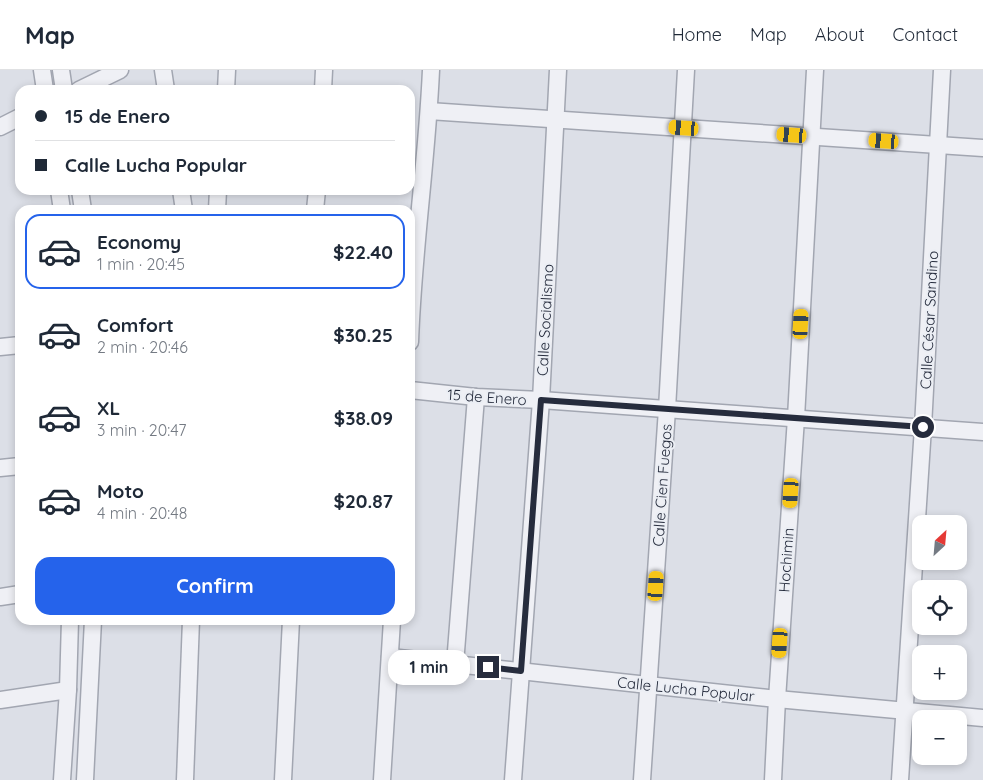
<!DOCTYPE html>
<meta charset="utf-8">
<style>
body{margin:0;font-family:Quicksand,sans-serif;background:#f2f2f3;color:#1f2937;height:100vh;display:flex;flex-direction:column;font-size:19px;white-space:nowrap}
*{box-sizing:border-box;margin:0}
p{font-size:16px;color:#747a83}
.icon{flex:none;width:28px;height:28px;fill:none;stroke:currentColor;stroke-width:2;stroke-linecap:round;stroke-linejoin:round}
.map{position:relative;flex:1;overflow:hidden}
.drawer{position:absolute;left:15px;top:135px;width:400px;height:420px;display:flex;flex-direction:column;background:#fff;border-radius:15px;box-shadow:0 2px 8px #0003}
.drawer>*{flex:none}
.hud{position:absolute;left:15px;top:15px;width:400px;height:110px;border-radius:15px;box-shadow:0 2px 8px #0003;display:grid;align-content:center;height:110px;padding:0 20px;background:#fff}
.needle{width:32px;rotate:26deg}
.controls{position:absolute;left:912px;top:445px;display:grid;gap:10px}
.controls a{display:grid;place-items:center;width:55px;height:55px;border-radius:10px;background:#fff;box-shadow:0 2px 8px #0003;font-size:25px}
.end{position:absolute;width:22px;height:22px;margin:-11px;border:6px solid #262c3d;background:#fff;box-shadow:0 0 0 2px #fff}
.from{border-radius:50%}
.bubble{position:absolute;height:35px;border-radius:15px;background:#fff;box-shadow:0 2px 8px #0003;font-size:16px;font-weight:800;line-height:35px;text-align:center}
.car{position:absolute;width:15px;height:30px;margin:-15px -8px;border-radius:6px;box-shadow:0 0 4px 1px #0007;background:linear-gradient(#f5c518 24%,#345 0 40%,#f5c518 0 76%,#345 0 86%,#f5c518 0)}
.hud b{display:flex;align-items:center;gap:18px;height:48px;font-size:19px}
.hud b+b{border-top:1px solid #e0e1e3}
.hud i{width:12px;height:12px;background:#1f2937}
ul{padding:9px 0 0;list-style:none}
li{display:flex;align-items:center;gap:15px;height:75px;margin:0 10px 8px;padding:0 10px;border:2px solid transparent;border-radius:15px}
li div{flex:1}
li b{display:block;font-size:19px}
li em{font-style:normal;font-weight:800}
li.selected{border-color:#2563eb}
li>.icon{width:45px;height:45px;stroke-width:1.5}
.button{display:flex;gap:10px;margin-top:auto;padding:10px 20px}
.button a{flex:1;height:58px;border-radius:15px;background:#2563eb;color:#fff;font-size:20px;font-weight:800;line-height:58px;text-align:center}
header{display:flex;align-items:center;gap:30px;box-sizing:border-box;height:70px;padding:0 25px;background:#fff;border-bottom:1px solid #e0e1e3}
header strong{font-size:24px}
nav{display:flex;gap:28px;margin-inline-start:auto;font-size:18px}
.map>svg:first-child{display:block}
</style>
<header>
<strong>Map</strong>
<nav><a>Home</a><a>Map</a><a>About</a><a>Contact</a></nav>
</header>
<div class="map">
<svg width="983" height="710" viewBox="0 0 983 710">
<rect width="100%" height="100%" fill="#dcdfe7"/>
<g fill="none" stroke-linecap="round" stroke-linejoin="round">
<defs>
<g id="minor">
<path d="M42,0L45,20"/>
<path d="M61,0L64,20"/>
<path d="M163,0L166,20"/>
<path d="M79,20L120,0"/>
<path d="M226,20L227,0"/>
<path d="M323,20L324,0"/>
<path d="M429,41L983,78"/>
<path d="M0,57L20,47"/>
<path d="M59,120L62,140"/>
<path d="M80,120L83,140"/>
<path d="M181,120L184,140"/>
<path d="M217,140L218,120"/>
<path d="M315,140L317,120"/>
<path d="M410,272C413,181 427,91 431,0"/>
<path d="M0,277L20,275"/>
<path d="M410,320L476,327L541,330L983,362"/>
<path d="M0,398L20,396"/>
<path d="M0,527L20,524"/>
<path d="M390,587L777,629L983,648"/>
<path d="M455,594L476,327"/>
<path d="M0,630L68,620"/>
<path d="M62,710L68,620L70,550"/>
<path d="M85,710L93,550"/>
<path d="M185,710L191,550"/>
<path d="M283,710L291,550"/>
<path d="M382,710L392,550"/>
<path d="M513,710L541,330L558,0"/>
<path d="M642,710L667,339L686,0"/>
<path d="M773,710L777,629L796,348L815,0"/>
<path d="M900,710L923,357L942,0"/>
</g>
</defs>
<use href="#minor" stroke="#a2a6b1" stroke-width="19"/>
<use href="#minor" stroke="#eff0f5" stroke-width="16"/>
</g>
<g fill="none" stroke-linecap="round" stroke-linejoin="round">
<path stroke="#262c3d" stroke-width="6" d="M488,597L521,601L541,330L923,357"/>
</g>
<g text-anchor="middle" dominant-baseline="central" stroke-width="4" stroke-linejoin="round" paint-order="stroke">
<g font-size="15" fill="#262c3d" stroke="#ebeef4">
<text transform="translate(545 250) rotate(-87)">Calle Socialismo</text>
<text transform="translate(929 250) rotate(-87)">Calle César Sandino</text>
<text transform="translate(487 327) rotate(4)">15 de Enero</text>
<text transform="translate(662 415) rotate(-86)">Calle Cien Fuegos</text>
<text transform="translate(786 490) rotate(-86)">Hochimin</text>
<text transform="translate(686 619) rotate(6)">Calle Lucha Popular</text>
</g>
</g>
</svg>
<div class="controls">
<a><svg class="needle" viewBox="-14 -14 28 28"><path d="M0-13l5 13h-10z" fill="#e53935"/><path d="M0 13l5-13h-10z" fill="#747a83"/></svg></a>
<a><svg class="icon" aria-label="locate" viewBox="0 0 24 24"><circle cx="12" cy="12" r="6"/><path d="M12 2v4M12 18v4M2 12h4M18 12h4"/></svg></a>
<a>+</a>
<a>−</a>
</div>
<i class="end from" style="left:923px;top:357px"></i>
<i class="end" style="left:488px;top:597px"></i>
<div class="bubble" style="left:388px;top:580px;width:82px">1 min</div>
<i class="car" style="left:684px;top:58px;rotate:274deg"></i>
<i class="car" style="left:792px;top:65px;rotate:274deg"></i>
<i class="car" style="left:884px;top:71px;rotate:274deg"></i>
<i class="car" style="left:801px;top:254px;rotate:3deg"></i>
<i class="car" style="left:791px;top:423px;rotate:184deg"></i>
<i class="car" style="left:656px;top:516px;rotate:4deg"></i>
<i class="car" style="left:780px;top:573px;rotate:184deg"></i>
<div class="hud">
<b><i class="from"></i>15 de Enero</b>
<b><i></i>Calle Lucha Popular</b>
</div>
<section class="drawer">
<ul>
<li class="selected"><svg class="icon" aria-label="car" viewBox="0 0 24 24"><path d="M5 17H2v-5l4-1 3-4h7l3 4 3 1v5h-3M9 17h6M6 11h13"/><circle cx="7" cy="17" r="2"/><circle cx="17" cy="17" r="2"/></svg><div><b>Economy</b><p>1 min · 20:45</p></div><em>$22.40</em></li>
<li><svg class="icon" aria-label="car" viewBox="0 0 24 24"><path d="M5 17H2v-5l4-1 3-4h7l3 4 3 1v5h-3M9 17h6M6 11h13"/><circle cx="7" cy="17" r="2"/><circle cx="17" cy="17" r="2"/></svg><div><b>Comfort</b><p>2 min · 20:46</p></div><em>$30.25</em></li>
<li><svg class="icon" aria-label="car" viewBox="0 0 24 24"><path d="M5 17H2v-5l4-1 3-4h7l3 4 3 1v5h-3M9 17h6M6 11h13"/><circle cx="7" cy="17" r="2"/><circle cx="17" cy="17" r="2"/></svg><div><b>XL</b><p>3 min · 20:47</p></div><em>$38.09</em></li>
<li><svg class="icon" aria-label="car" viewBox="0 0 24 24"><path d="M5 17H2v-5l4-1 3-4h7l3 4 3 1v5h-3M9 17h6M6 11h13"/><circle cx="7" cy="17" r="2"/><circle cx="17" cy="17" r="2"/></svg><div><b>Moto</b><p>4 min · 20:48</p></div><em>$20.87</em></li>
</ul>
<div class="button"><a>Confirm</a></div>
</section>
</div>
